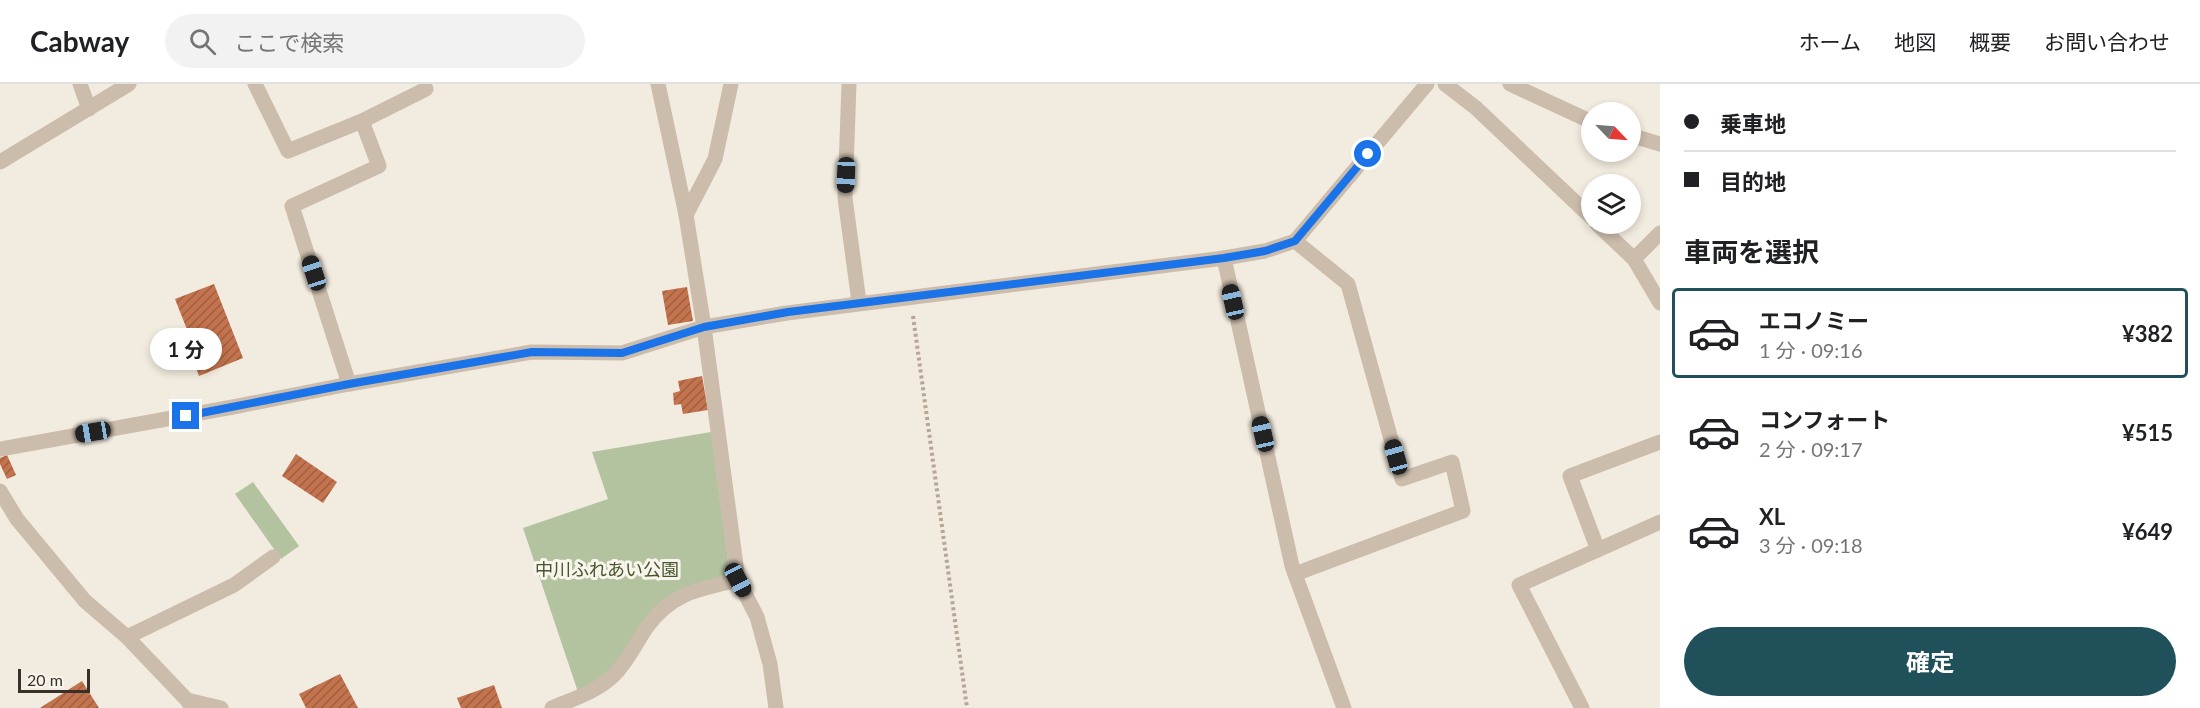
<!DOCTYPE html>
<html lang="ja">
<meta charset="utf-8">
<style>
body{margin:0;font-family:Lato,"Noto Sans JP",sans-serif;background:#f2f2f2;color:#202124;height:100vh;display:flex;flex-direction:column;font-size:22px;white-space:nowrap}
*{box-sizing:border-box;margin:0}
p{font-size:20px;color:#757577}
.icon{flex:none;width:33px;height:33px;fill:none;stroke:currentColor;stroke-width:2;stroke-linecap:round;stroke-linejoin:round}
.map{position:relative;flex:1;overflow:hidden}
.panel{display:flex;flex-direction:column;background:#fff;width:540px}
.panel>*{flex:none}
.hud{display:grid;align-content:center;height:132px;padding:0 24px;background:#fff}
.needle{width:39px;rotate:115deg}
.controls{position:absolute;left:1581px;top:18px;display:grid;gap:12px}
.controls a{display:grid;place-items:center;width:60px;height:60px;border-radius:50%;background:#fff;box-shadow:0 3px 9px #0003;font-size:30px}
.scale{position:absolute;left:18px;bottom:15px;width:72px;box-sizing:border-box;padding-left:6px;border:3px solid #39302a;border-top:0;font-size:16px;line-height:21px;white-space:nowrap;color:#39302a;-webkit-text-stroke:4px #faf5ec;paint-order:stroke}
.end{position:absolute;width:27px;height:27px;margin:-14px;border:8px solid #1a73e8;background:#fff;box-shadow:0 0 0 3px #fff}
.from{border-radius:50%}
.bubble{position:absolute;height:42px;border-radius:21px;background:#fff;box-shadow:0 3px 9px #0003;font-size:20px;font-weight:700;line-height:42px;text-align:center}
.car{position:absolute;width:18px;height:36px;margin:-18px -9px;border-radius:8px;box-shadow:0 0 4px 2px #0007;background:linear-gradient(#222 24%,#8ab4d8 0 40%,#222 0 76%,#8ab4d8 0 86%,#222 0)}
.hud b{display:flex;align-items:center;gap:21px;height:57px;font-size:22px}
.hud b+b{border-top:2px solid #e0e0e0}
.hud i{width:15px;height:15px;background:#202124}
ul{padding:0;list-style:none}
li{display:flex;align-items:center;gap:18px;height:90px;margin:0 12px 9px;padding:0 12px;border:3px solid transparent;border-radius:6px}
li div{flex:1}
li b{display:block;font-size:22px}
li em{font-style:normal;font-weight:700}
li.selected{border-color:#20515a}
li>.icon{width:54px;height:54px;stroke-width:1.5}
h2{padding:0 24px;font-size:27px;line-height:72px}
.primary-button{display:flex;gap:12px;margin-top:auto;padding:12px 24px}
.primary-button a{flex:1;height:69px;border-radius:36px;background:#20515a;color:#fff;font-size:24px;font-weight:700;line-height:69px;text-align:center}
header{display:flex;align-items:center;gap:36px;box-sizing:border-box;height:84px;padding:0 30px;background:#fff;border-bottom:2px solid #e0e0e0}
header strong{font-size:28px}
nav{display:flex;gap:33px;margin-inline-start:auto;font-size:21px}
.search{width:420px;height:54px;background:#f2f2f2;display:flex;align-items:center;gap:15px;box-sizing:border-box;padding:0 21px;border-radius:33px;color:#757577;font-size:22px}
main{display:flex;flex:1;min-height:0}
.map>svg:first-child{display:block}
</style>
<header>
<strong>Cabway</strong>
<div class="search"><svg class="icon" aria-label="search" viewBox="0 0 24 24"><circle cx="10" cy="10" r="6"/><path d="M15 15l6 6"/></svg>ここで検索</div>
<nav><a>ホーム</a><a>地図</a><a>概要</a><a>お問い合わせ</a></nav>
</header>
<main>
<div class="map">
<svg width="1660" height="624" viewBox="0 0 1660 624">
<defs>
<pattern id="building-hatch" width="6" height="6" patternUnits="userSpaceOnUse" patternTransform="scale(1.5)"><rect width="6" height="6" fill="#c3734d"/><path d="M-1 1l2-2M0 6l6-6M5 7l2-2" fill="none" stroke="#9f5f40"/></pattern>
</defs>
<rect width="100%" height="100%" fill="#f2ebdf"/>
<g fill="#b3c29f">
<path d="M711,348L730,491L687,504L610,590L578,608L523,444L608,415L592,368Z"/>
<path d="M253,398L299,462L281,475L235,410Z"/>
</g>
<g fill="url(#building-hatch)">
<path d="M214,200L243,274L199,292L194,278L199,276L175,215Z"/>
<path d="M687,203L693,237L668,241L662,207Z"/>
<path d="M702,292L708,326L683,330L681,320L674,321L673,309L680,307L678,297Z"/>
<path d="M296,370L337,398L323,419L282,392Z"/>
<path d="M7,371L16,391L7,395L0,380V374Z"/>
<path d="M340,590L358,624H306L299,610Z"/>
<path d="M82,597L99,624H40Z"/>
<path d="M494,601L502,624H461L457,614Z"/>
</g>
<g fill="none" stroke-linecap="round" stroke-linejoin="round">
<path stroke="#b7a695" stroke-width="4" stroke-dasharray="3 3" stroke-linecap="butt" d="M913,232L967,624"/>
<g stroke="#cbbcab" stroke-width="15">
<path d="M80,0L89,25"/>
<path d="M255,0L288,67L362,37L426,5"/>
<path d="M658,0L686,131L704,243L738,496L757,533L770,580L776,624"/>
<path d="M849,0L845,114L859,218"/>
<path d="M1445,0L1476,24L1592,134"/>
<path d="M1510,0L1592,38"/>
<path d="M1630,51L1660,60"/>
<path d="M0,78L129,0"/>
<path d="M686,131L715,75L731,0"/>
<path d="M1597,140L1634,175"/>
<path d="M1660,149L1634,175L1660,219"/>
<path d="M1224,174L1265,167L1295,157L1427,0"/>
<path d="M349,300L292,122L379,82L362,37"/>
<path d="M0,365L233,323L349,300L532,268L622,269L704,243L787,229L1224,174L1292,482L1344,624"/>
<path d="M0,407L17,435L85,517L127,553L187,616L192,624"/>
<path d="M1598,466L1570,392L1660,358"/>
<path d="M1295,490L1463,427L1452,378L1402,395L1348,200L1295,157"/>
<path d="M127,553L234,501L273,473"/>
<path d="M187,616L221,624"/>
<path d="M552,624C573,615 596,608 613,592C628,578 635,560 647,543C671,509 699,505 738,496"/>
<path d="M1582,624L1519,501L1660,438"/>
</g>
</g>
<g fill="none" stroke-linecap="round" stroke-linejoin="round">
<path stroke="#1a73e8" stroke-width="8" d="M186,332L349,300L532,268L622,269L704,243L788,228L1224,174L1265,167L1295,157L1368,70"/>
</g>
<g text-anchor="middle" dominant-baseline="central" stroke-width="6" stroke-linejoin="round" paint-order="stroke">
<g font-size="18" fill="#45562e" stroke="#faf5ec">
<text x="607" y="485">中川ふれあい公園</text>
</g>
</g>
</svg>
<div class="controls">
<a><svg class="needle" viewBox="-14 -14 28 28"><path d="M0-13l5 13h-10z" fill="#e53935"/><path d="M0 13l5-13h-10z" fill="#757577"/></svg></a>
<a><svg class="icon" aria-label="layers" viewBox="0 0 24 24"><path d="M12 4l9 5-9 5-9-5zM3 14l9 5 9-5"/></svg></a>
</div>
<div class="scale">20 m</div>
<i class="end from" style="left:1368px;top:70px"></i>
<i class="end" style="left:186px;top:332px"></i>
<div class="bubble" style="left:150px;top:244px;width:72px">1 分</div>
<i class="car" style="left:846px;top:91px;rotate:182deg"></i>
<i class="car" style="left:314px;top:189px;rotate:342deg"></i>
<i class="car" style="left:1233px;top:218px;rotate:347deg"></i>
<i class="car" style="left:93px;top:348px;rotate:260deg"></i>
<i class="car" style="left:1263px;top:350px;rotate:347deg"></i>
<i class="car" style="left:1396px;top:373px;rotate:344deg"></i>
<i class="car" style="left:738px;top:496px;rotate:152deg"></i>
</div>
<section class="panel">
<div class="hud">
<b><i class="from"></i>乗車地</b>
<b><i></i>目的地</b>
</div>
<h2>車両を選択</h2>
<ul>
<li class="selected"><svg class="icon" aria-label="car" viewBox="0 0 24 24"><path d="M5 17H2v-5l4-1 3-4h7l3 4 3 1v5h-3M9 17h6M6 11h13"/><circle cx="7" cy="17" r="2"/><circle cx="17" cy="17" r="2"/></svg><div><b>エコノミー</b><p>1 分 · 09:16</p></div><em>¥382</em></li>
<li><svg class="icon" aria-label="car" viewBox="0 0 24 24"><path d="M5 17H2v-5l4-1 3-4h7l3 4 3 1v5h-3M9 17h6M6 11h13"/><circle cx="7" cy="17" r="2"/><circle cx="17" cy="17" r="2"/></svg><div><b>コンフォート</b><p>2 分 · 09:17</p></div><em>¥515</em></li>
<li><svg class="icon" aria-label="car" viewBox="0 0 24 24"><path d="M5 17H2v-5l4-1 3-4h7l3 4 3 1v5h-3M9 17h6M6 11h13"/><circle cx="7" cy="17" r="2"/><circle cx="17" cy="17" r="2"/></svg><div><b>XL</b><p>3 分 · 09:18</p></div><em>¥649</em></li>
</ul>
<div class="primary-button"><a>確定</a></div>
</section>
</main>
